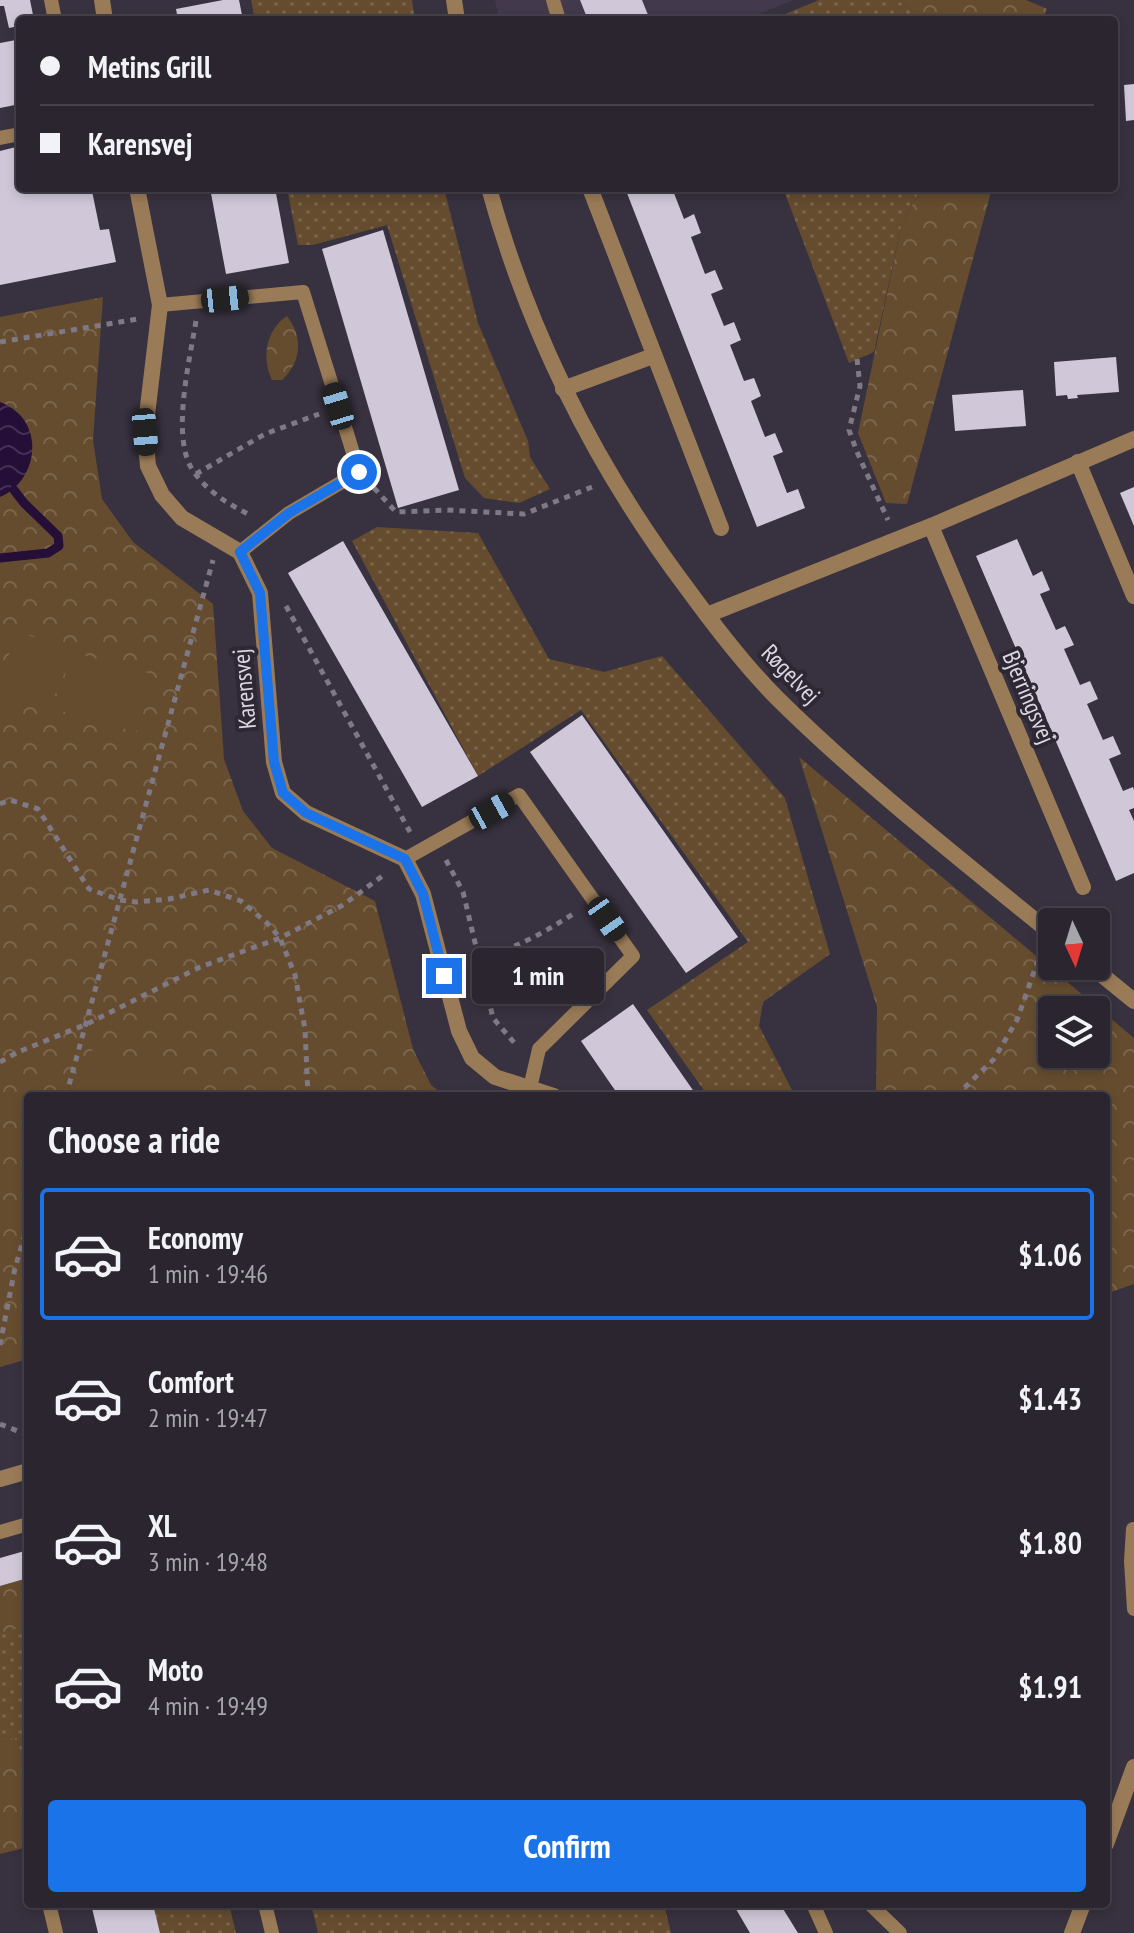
<!DOCTYPE html>
<meta charset="utf-8">
<style>
body{margin:0;font-family:"PT Sans Narrow",sans-serif;background:#322d37;color:#f1f3f6;height:100vh;display:flex;flex-direction:column;font-size:30px;white-space:nowrap}
*{box-sizing:border-box;margin:0}
p{font-size:26px;color:#a5a5aa}
.icon{flex:none;width:44px;height:44px;fill:none;stroke:currentColor;stroke-width:2;stroke-linecap:round;stroke-linejoin:round}
.map{position:relative;flex:1;overflow:hidden}
.drawer{position:absolute;left:24px;top:1092px;width:1086px;height:816px;display:flex;flex-direction:column;background:#2a252f;border-radius:8px;box-shadow:0 4px 12px #0003,0 0 0 2px #46424b}
.drawer>*{flex:none}
.hud{position:absolute;left:16px;top:16px;width:1102px;height:176px;border-radius:8px;box-shadow:0 4px 12px #0003,0 0 0 2px #46424b;display:grid;align-content:center;height:176px;padding:0 24px;background:#2a252f}
.needle{width:52px;rotate:176deg}
.fabs{position:absolute;left:1038px;top:908px;display:grid;gap:16px}
.fabs a{display:grid;place-items:center;width:72px;height:72px;border-radius:8px;background:#2a252f;box-shadow:0 4px 12px #0003,0 0 0 2px #46424b;font-size:40px}
.end{position:absolute;width:36px;height:36px;margin:-18px;border:10px solid #1a73e8;background:#fff;box-shadow:0 0 0 4px #fff}
.from{border-radius:50%}
.bubble{position:absolute;height:56px;border-radius:8px;background:#2a252f;box-shadow:0 4px 12px #0003,0 0 0 2px #46424b;font-size:26px;font-weight:600;line-height:56px;text-align:center}
.car{position:absolute;width:24px;height:48px;margin:-24px -12px;border-radius:10px;box-shadow:0 0 6px 2px #0007;background:linear-gradient(#222 24%,#8ab4d8 0 40%,#222 0 76%,#8ab4d8 0 86%,#222 0)}
.hud b{display:flex;align-items:center;gap:28px;height:76px;font-size:30px}
.hud b+b{border-top:2px solid #46424b}
.hud i{width:20px;height:20px;background:#f1f3f6}
ul{padding:0;list-style:none}
li{display:flex;align-items:center;gap:24px;height:132px;margin:0 16px 12px;padding:0 8px;border:4px solid transparent;border-radius:8px}
li div{flex:1}
li b{display:block;font-size:30px}
li em{font-style:normal;font-weight:600}
li.selected{border-color:#1a73e8}
li>.icon{width:72px;height:72px;stroke-width:1.5}
h2{padding:0 24px;font-size:36px;line-height:96px}
.action{display:flex;gap:16px;margin-top:auto;padding:16px 24px}
.action a{flex:1;height:92px;border-radius:8px;background:#1a73e8;color:#fff;font-size:32px;font-weight:600;line-height:92px;text-align:center}
.map>svg:first-child{display:block}
</style>
<div class="map">
<svg width="1134" height="1933" viewBox="0 0 1134 1933">
<defs>
<pattern id="grass-dots" width="8" height="8" patternUnits="userSpaceOnUse" patternTransform="scale(2)"><rect width="8" height="8" fill="#654c2f"/><path d="M2 2h.1M6 6h.1" fill="none" stroke="#7a654d" stroke-width="1.8" stroke-linecap="round"/></pattern>
<pattern id="forest-crowns" width="20" height="18" patternUnits="userSpaceOnUse" patternTransform="scale(2)"><rect width="20" height="18" fill="#654c2f"/><path d="M2 6a3 3 0 1 1 6 0M12 15a3 3 0 1 1 6 0" fill="none" stroke="#7a654d"/></pattern>
<pattern id="water-waves" width="16" height="10" patternUnits="userSpaceOnUse" patternTransform="scale(2)"><rect width="16" height="10" fill="#250e38"/><path d="M0 5q4-4 8 0t8 0" fill="none" stroke="#443054"/></pattern>
</defs>
<rect width="100%" height="100%" fill="#38313f"/>
<path fill="#42394c" d="M495,0H794L743,20H499Z"/>
<g fill="url(#grass-dots)">
<path d="M251,0H412L415,20H255Z"/>
<path d="M819,0H900L922,20H771Z"/>
<path d="M287,188H444L478,323L528,441L530,457L550,489L519,503L484,498L465,478L387,225L313,245H298Z"/>
<path d="M783,188H921L901,227L874,352L849,363Z"/>
<path d="M377,527L478,533L549,659L604,672L662,656L785,798L830,954L763,1002L759,1026L795,1096H708L647,1010L748,942L581,710L478,776L352,541Z"/>
<path d="M28,1621V1784L17,1739L0,1742V1629Z"/>
<path d="M153,1904H229L236,1933H160Z"/>
<path d="M311,1904H664L671,1933H318Z"/>
</g>
<g fill="url(#forest-crowns)" fill-rule="evenodd">
<path d="M900,0H1026L1047,9L1043,20H922Z"/>
<path d="M921,188H992L907,504L886,503L858,433L901,227Z"/>
<path d="M103,297L93,440L102,499L133,542L213,604L224,759L243,811L272,848L375,901L413,1049L431,1085L445,1096H28V1359L0,1367V317Z"/>
<path d="M287,316C303,337 302,361 282,380H272C261,358 266,330 287,316Z"/>
<path d="M799,757L1134,1038V1284L1106,1294V1096H876L877,1007ZM1052,1010H1096V1054H1052Z"/>
<path d="M28,1578V1625L0,1633V1586Z"/>
<path d="M17,1738L28,1784V1847L0,1854V1742Z"/>
</g>
<g fill="#654c2f">
<path d="M16,632L69,647L50,712L0,697V685Z"/>
<path d="M72,652L152,674L136,732L55,709Z"/>
<path d="M92,1050L198,1079L193,1096H79Z"/>
</g>
<path fill="url(#water-waves)" d="M0,402C45,418 41,479 0,497Z"/>
<g fill="none" stroke-linecap="round" stroke-linejoin="round">
<path stroke="#250e38" stroke-width="9" d="M0,558L48,553L59,546L58,536L24,503L14,490"/>
</g>
<g fill="#d0c8d9">
<path d="M0,0H30L34,20H20V104L0,108V43L16,40L14,27L9,28L4,6H0Z"/>
<path d="M223,0H239L243,20H178L176,9Z"/>
<path d="M580,0H642L650,20H588Z"/>
<path d="M1134,84V120L1126,121L1124,85Z"/>
<path d="M20,146V188H100L92,191L100,230L109,229L116,262L0,285V151Z"/>
<path d="M210,188H275L289,263L226,274Z"/>
<path d="M625,188H672L684,219L694,214L701,233L691,237L705,274L715,270L723,289L711,294L724,326L734,322L741,340L730,345L744,381L754,378L761,396L751,401L765,437L775,433L783,452L773,456L787,493L798,489L805,508L757,527Z"/>
<path d="M383,230L459,490L398,508L322,249Z"/>
<path d="M1116,357L1119,392L1077,395L1078,398L1068,399L1067,395L1056,396L1054,362Z"/>
<path d="M1023,390L1026,426L955,431L952,395Z"/>
<path d="M1134,487V526L1120,493Z"/>
<path d="M1017,539L1033,576L1042,571L1050,590L1040,594L1056,630L1065,626L1074,645L1064,649L1080,685L1090,681L1098,699L1087,704L1103,740L1113,736L1121,754L1109,759L1123,791L1133,787L1134,790V808L1129,810L1134,821V873L1116,881L976,556Z"/>
<path d="M343,541L478,776L422,807L288,573Z"/>
<path d="M582,715L738,937L686,973L530,752Z"/>
<path d="M633,1004L697,1096H619L581,1041Z"/>
<path d="M28,1550V1578L0,1586V1558Z"/>
<path d="M91,1904H153L160,1933H98Z"/>
<path d="M733,1904H780L798,1933H750Z"/>
</g>
<g fill="none" stroke-linecap="round" stroke-linejoin="round">
<g stroke="#7f7985" stroke-width="5" stroke-dasharray="6 6" stroke-linecap="butt">
<path d="M196,321C190,358 171,436 192,469C205,490 228,504 250,515"/>
<path d="M0,342L138,319"/>
<path d="M857,359L860,386L849,430L857,452L888,520"/>
<path d="M196,474L265,434L319,414"/>
<path d="M374,488L396,512L447,510L524,514L592,487"/>
<path d="M286,606L410,832"/>
<path d="M0,804L10,800L38,809L89,889L120,900L136,902L169,899L209,890L241,901L268,924L280,938L295,975L305,1029L308,1096"/>
<path d="M446,860L463,892L493,1018L517,1046"/>
<path d="M480,957C516,949 545,932 576,912"/>
<path d="M0,1062L18,1052L87,1024L200,967L280,938L343,905L385,874"/>
<path d="M66,1096L213,560"/>
<path d="M956,1096L994,1059L1017,1020L1041,952"/>
<path d="M0,1345L15,1268L28,1224"/>
<path d="M0,1424L28,1435"/>
</g>
<g stroke="#9a7b57" stroke-width="14">
<path d="M51,0L55,20"/>
<path d="M553,0L559,20"/>
<path d="M0,138L20,134"/>
<path d="M160,305L303,292L359,472L289,513L240,552"/>
<path d="M405,859L519,795L633,956L539,1049L530,1088"/>
<path d="M1133,1529L1131,1561L1134,1609"/>
<path d="M0,1532L28,1524"/>
<path d="M49,1904L56,1933"/>
<path d="M265,1904L272,1933"/>
<path d="M813,1904L826,1933"/>
<path d="M870,1904L900,1933"/>
</g>
<g stroke="#9a7b57" stroke-width="16">
<path d="M102,0L105,20"/>
<path d="M454,0L457,20"/>
<path d="M137,188L160,305L145,432L148,466L162,495L182,518L240,552L260,593L274,762L283,793L306,813L405,859L423,894L459,1031L472,1058L495,1077L554,1096"/>
<path d="M489,188C530,337 596,468 689,591C716,628 745,666 777,698C863,783 959,858 1052,934"/>
<path d="M590,188L721,528"/>
<path d="M563,389L653,356"/>
<path d="M1078,462L1134,596"/>
<path d="M931,526L1083,887"/>
<path d="M707,615L931,526L1134,439"/>
<path d="M1091,966L1134,1001"/>
<path d="M0,1479L28,1471"/>
</g>
<g stroke="#9a7b57" stroke-width="16">
<path d="M1106,1844L1134,1767"/>
<path d="M1072,1933L1083,1904"/>
</g>
</g>
<g fill="none" stroke-linecap="round" stroke-linejoin="round">
<path stroke="#1a73e8" stroke-width="10" d="M359,472L289,513L240,552L260,593L274,762L283,793L306,813L405,859L423,894L444,976"/>
</g>
<g text-anchor="middle" dominant-baseline="central" stroke-width="8" stroke-linejoin="round" paint-order="stroke">
<g font-size="24" fill="#dbd7e0" stroke="#2e2734">
<text transform="translate(791 674) rotate(46)">Røgelvej</text>
<text transform="translate(244 689) rotate(-95)">Karensvej</text>
<text transform="translate(1029 697) rotate(67)">Bjerringsvej</text>
</g>
</g>
</svg>
<div class="fabs">
<a><svg class="needle" viewBox="-14 -14 28 28"><path d="M0-13l5 13h-10z" fill="#e53935"/><path d="M0 13l5-13h-10z" fill="#a5a5aa"/></svg></a>
<a><svg class="icon" aria-label="layers" viewBox="0 0 24 24"><path d="M12 4l9 5-9 5-9-5zM3 14l9 5 9-5"/></svg></a>
</div>
<i class="end from" style="left:359px;top:472px"></i>
<i class="end" style="left:444px;top:976px"></i>
<div class="bubble" style="left:472px;top:948px;width:132px">1 min</div>
<i class="car" style="left:225px;top:299px;rotate:84deg"></i>
<i class="car" style="left:338px;top:406px;rotate:343deg"></i>
<i class="car" style="left:145px;top:432px;rotate:175deg"></i>
<i class="car" style="left:492px;top:811px;rotate:61deg"></i>
<i class="car" style="left:607px;top:919px;rotate:145deg"></i>
<div class="hud">
<b><i class="from"></i>Metins Grill</b>
<b><i></i>Karensvej</b>
</div>
<section class="drawer">
<h2>Choose a ride</h2>
<ul>
<li class="selected"><svg class="icon" aria-label="car" viewBox="0 0 24 24"><path d="M5 17H2v-5l4-1 3-4h7l3 4 3 1v5h-3M9 17h6M6 11h13"/><circle cx="7" cy="17" r="2"/><circle cx="17" cy="17" r="2"/></svg><div><b>Economy</b><p>1 min · 19:46</p></div><em>$1.06</em></li>
<li><svg class="icon" aria-label="car" viewBox="0 0 24 24"><path d="M5 17H2v-5l4-1 3-4h7l3 4 3 1v5h-3M9 17h6M6 11h13"/><circle cx="7" cy="17" r="2"/><circle cx="17" cy="17" r="2"/></svg><div><b>Comfort</b><p>2 min · 19:47</p></div><em>$1.43</em></li>
<li><svg class="icon" aria-label="car" viewBox="0 0 24 24"><path d="M5 17H2v-5l4-1 3-4h7l3 4 3 1v5h-3M9 17h6M6 11h13"/><circle cx="7" cy="17" r="2"/><circle cx="17" cy="17" r="2"/></svg><div><b>XL</b><p>3 min · 19:48</p></div><em>$1.80</em></li>
<li><svg class="icon" aria-label="car" viewBox="0 0 24 24"><path d="M5 17H2v-5l4-1 3-4h7l3 4 3 1v5h-3M9 17h6M6 11h13"/><circle cx="7" cy="17" r="2"/><circle cx="17" cy="17" r="2"/></svg><div><b>Moto</b><p>4 min · 19:49</p></div><em>$1.91</em></li>
</ul>
<div class="action"><a>Confirm</a></div>
</section>
</div>
